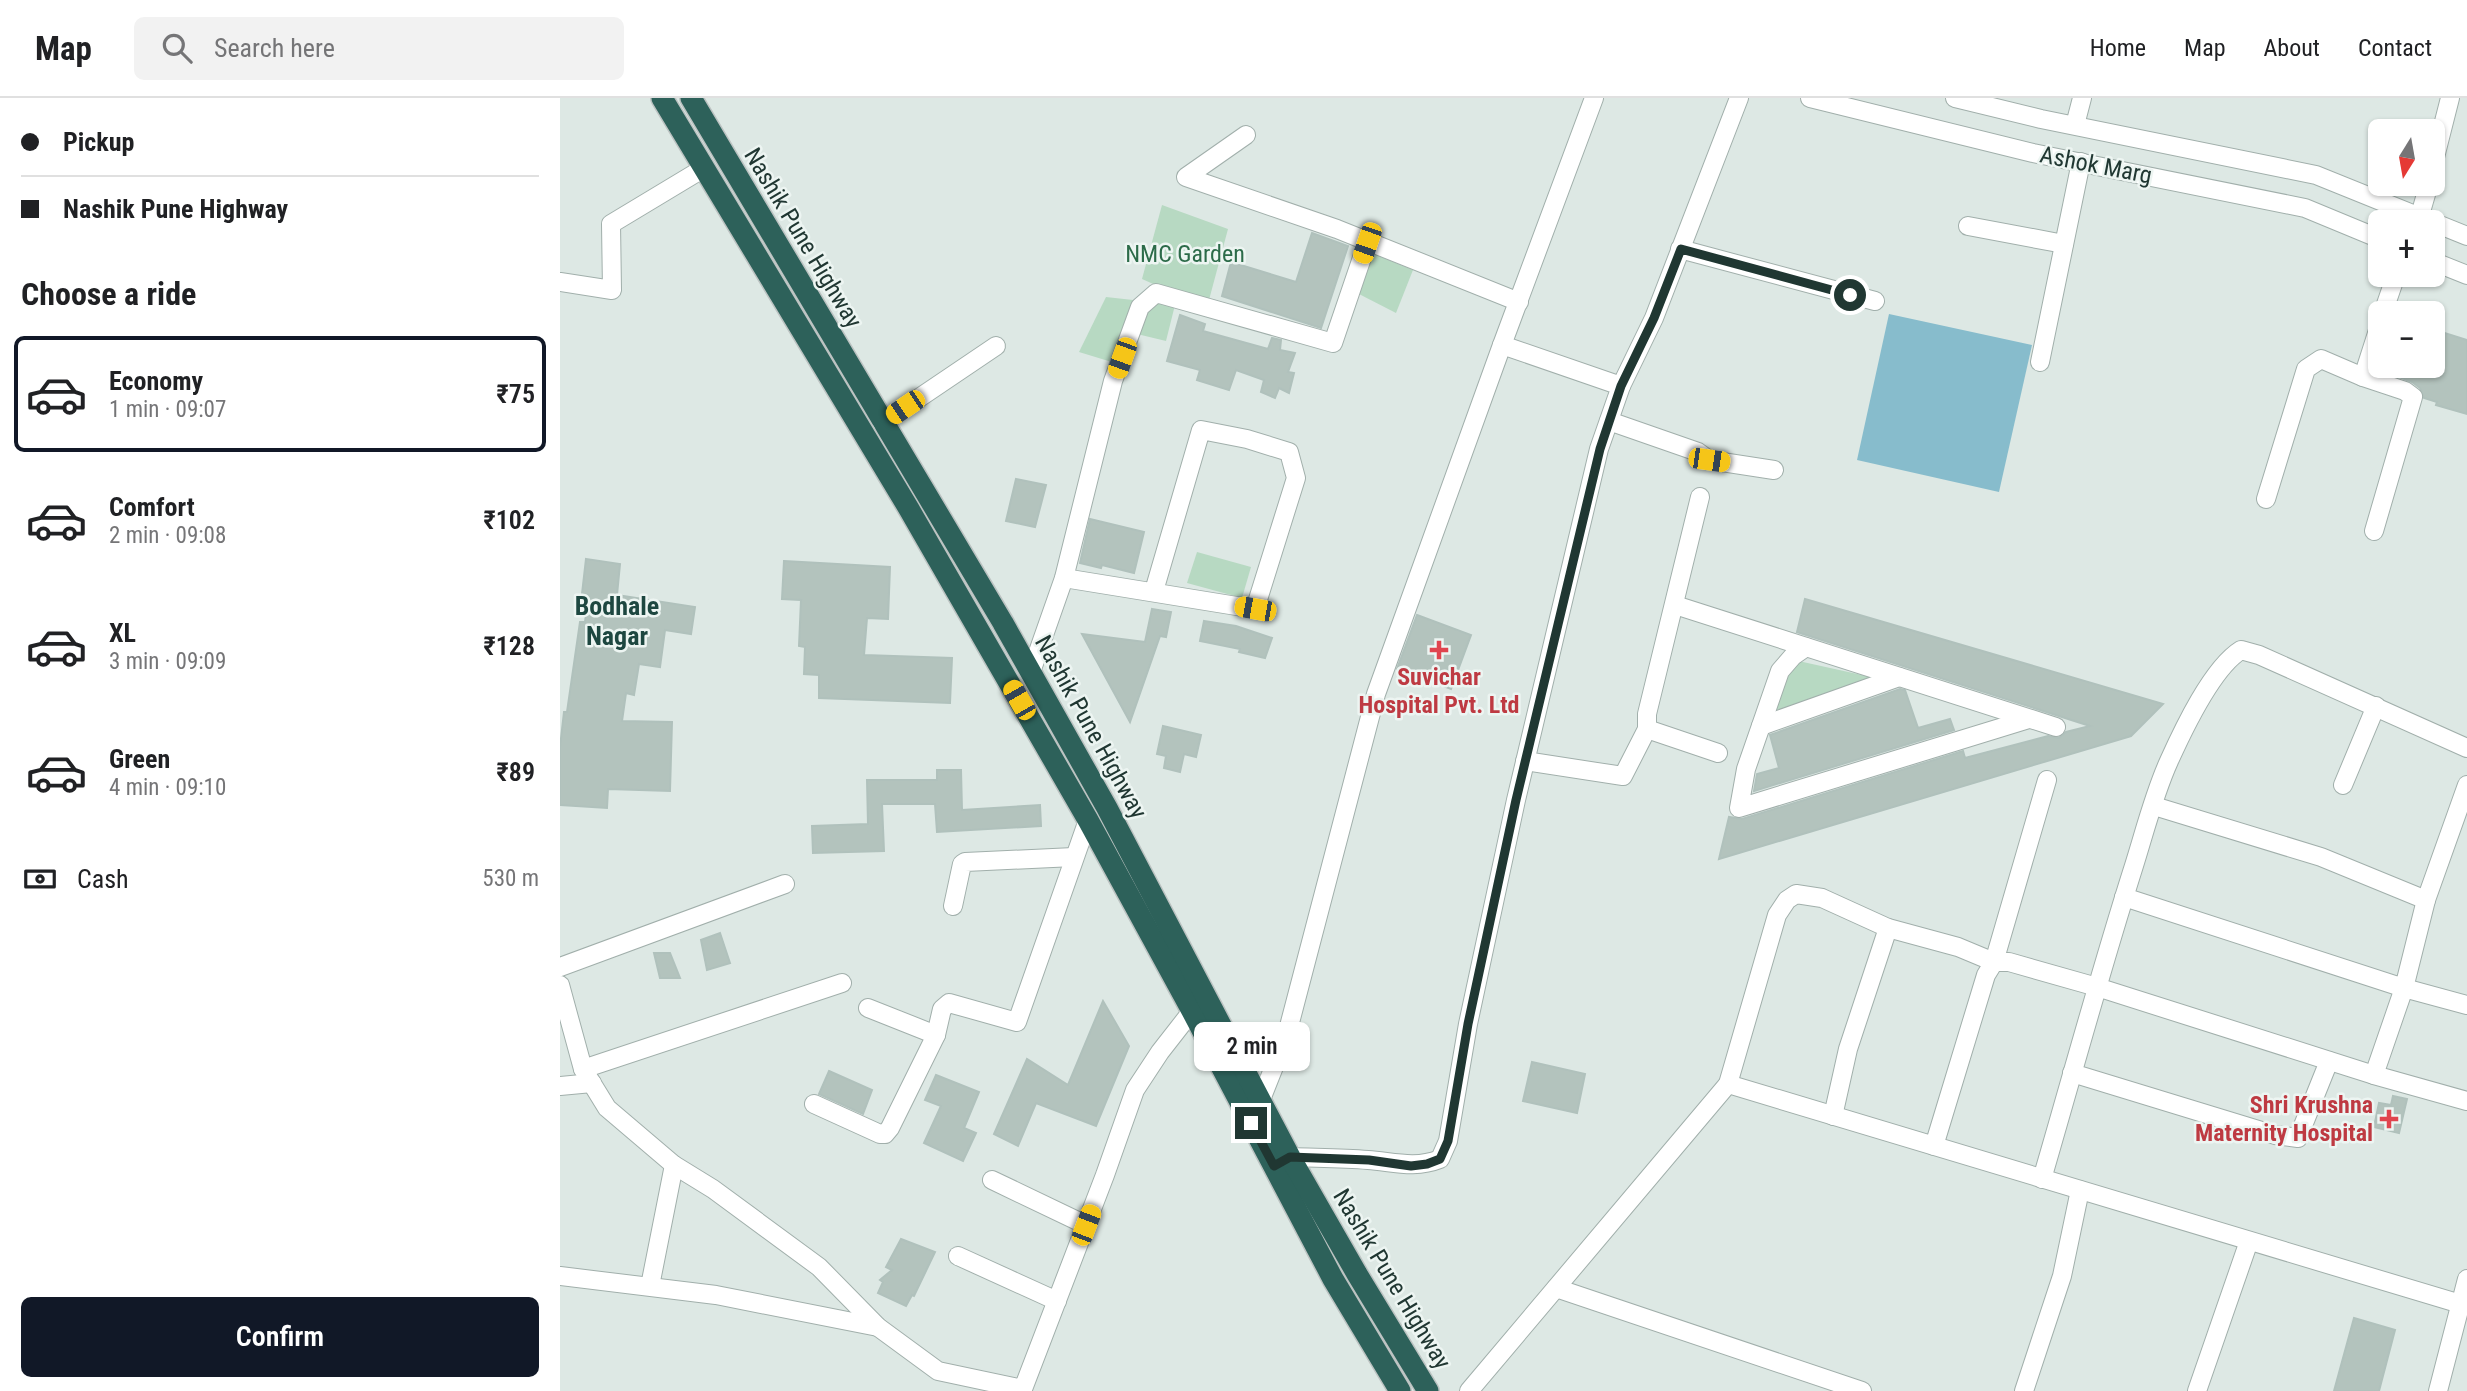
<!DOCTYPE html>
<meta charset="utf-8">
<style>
body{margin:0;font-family:"Roboto Condensed",sans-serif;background:#f2f2f2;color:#202124;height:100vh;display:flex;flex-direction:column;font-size:26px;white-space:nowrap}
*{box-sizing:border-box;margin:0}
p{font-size:23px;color:#757577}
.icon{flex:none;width:38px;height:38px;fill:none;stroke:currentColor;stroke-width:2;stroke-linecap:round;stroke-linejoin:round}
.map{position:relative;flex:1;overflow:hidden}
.drawer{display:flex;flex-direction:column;background:#fff;width:560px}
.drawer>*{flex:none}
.hud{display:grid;align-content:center;height:154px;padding:0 21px;background:#fff}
.needle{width:46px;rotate:191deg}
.controls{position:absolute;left:1808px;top:21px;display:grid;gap:14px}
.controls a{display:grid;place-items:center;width:77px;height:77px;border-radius:10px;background:#fff;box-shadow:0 2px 5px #0004;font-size:35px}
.end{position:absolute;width:32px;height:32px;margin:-16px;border:9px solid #203732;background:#fff;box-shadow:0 0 0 4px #fff}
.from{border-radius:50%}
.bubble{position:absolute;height:49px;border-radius:10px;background:#fff;box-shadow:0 2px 5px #0004;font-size:23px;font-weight:600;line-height:49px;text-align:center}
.car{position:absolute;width:21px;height:42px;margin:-21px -10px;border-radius:9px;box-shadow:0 0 5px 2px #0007;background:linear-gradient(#f5c518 24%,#345 0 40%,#f5c518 0 76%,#345 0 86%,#f5c518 0)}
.hud b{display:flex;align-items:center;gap:24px;height:66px;font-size:26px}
.hud b+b{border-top:2px solid #e0e0e0}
.hud i{width:18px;height:18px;background:#202124}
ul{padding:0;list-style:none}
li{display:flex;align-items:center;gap:21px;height:116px;margin:0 14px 10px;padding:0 7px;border:4px solid transparent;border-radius:10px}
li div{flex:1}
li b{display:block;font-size:26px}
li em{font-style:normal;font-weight:600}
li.active{border-color:#111827}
li>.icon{width:63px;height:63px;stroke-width:1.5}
h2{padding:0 21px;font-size:32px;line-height:84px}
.pay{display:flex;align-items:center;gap:18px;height:77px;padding:0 21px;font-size:26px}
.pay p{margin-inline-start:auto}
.action{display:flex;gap:14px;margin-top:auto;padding:14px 21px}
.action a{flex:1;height:80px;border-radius:10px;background:#111827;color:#fff;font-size:28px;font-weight:600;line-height:80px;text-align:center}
header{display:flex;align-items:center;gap:42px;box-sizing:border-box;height:98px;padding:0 35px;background:#fff;border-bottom:2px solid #e0e0e0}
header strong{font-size:33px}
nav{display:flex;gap:38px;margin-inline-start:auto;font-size:24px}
.search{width:490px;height:63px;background:#f2f2f2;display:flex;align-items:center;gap:18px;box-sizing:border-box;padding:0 24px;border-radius:10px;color:#757577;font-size:26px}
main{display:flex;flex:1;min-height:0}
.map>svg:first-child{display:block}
</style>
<header>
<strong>Map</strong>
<div class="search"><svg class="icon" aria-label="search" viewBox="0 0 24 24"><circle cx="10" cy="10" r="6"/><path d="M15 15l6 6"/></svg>Search here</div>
<nav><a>Home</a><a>Map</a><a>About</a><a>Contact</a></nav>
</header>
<main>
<section class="drawer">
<div class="hud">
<b><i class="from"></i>Pickup</b>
<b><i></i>Nashik Pune Highway</b>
</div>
<h2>Choose a ride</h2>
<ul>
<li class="active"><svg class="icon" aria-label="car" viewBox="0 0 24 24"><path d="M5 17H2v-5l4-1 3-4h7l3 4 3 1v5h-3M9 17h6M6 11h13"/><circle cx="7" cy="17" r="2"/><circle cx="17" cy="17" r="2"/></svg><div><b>Economy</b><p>1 min · 09:07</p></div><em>₹75</em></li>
<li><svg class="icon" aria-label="car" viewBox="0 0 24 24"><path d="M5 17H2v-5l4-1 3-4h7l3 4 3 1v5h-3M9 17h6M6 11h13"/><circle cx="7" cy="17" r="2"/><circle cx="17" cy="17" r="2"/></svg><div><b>Comfort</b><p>2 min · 09:08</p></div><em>₹102</em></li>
<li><svg class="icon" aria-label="car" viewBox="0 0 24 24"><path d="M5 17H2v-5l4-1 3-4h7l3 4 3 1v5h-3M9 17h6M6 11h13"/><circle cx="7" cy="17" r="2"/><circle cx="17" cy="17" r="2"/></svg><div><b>XL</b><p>3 min · 09:09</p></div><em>₹128</em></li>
<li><svg class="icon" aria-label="car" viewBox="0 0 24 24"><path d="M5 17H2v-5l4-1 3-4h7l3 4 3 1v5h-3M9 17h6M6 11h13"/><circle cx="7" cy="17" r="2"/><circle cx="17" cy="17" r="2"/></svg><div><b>Green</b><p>4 min · 09:10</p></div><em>₹89</em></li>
</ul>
<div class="pay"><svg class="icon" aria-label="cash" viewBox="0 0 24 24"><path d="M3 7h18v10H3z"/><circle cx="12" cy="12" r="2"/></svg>Cash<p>530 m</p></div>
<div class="action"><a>Confirm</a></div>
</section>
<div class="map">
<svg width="1907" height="1293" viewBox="0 0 1907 1293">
<rect width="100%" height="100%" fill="#dde8e4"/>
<g fill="#b7d9c2">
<path d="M602,107L668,131L649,202L600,189L582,181Z"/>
<path d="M809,154L853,172L836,215L797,195Z"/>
<path d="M546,199L573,202L555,265L519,254Z"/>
<path d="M598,204L615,207L606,243L577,236L584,213Z"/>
<path d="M637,454L691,469L682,500L627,485Z"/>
<path d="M1237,564H1243L1320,581L1206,618L1228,568Z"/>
</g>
<path fill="#87bccc" d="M1329,216L1472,247L1439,394L1297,362Z"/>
<g fill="#b3c3bd" stroke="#b0c1bc" stroke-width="2">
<path d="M752,135L788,148L761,230L662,198L671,164L736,184Z"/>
<path d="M620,217L645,226L643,233L708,251L712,240L721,242L720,252L735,255L728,274L734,275L729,295L719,290L715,300L701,294L704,282L676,272L669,292L637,282L640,272L607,263Z"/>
<path d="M1875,232L1907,242V316L1876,307L1877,304L1864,300L1860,290L1852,284L1831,276L1833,268H1872V241Z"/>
<path d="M456,381L486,387L475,429L446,423Z"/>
<path d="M530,421L584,434L574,475L542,467L541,470L520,465Z"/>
<path d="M26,461L60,466L57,497L135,509L131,536L105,532L100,569L79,566L74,597L66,595L62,623L112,624L110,693L48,691L47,710L0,707V649L4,614H7L20,524H25L28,497L22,496Z"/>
<path d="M224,463L330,469L328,521L307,520L304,557L392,560L390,605L259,600V577L244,576L245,549L239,548L241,502L222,501Z"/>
<path d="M1245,501L1603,606L1571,638L1159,761L1169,719L1182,721L1403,653L1405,660L1488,638L1499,640L1506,634L1530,628L1237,534Z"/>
<path d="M592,511L611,514L606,539L600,538L570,624L522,536L585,544Z"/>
<path d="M857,517L911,537L891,591L837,571Z"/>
<path d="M644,523L676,528L712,540L705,560L679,554L680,551L640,543Z"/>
<path d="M1340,591L1345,592L1358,630L1390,621L1394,632L1194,693L1197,676L1219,670L1210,637Z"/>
<path d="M603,628L641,637L636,659L624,656L620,674L604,670L606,658L597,656Z"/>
<path d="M377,672H401L402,712L480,707L481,728L377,734L375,706H322L324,753L253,755L252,728L308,726L307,682H377Z"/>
<path d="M160,835L170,865L147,872L141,842Z"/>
<path d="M94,855H110L120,880H100Z"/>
<path d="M543,903L569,948L536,1028L476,1005L458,1048L434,1036L467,961L508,987Z"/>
<path d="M972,964L1025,976L1017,1015L963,1003Z"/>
<path d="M269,973L312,992L303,1016L259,996Z"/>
<path d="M376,977L419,994L404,1030L416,1035L403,1063L364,1045L381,1008L365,1002Z"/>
<path d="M1833,998L1847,1001L1839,1035L1814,1029L1819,1005L1831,1007Z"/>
<path d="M341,1141L375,1154L354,1198L352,1197L346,1208L318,1195L323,1184L320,1182L332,1172L326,1169Z"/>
<path d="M1794,1220L1835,1232L1819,1293H1774Z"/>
</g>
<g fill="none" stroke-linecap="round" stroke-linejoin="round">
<defs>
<g id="minor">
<path d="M1250,0L1473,55L1745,110L1820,141"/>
<path d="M1395,0L1481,21L1756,77L1907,138"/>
<path d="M1515,27L1522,0"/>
<path d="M686,37L626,79L777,131L959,204"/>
<path d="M1872,71L1890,0"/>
<path d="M1858,124L1869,86"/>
<path d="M1408,128L1504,146"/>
<path d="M1120,151L1315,203"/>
<path d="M1872,163L1907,177"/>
<path d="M0,184L52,192L51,126L144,70"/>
<path d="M1823,215L1836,177"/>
<path d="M1480,264L1521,64"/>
<path d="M1803,279L1820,226"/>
<path d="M1061,288L1094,220L1179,0"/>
<path d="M1049,323L1138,354L1149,362L1214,372"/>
<path d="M322,325L436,248"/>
<path d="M1706,401L1746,271L1761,261L1803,279L1845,293L1853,299L1814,433"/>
<path d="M504,480L695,511L736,380L729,354L687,341L641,332L594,493"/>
<path d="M1115,507L1496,629"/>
<path d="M1246,549L1233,558L1220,573L1186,671L1179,710L1469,621"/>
<path d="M471,574L504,480L553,283L580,209L596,195L773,245L807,145"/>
<path d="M1201,628L1339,579"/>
<path d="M1087,631L1158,655"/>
<path d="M965,663L1063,678L1087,631V616L1140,399"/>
<path d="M1783,687L1816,608"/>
<path d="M1594,708L1761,759L1866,802"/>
<path d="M1564,799L1844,890L1866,802L1907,687"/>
<path d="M393,808L402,766L405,764L514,759"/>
<path d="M0,869L225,786"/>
<path d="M0,887L23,971L47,1010L114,1067L153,1091L259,1169L318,1229L378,1273L463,1291L545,1077L575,992L600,954L632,913"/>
<path d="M1907,907L1844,890L1814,977L1907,1003"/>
<path d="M308,910L376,937"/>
<path d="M23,971L282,885"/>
<path d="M1512,975L1715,1037L1738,1040L1769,963"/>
<path d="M1168,986L1217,817L1227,802L1236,796L1262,800L1328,830L1398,849L1434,864L1487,682"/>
<path d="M0,988L32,985"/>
<path d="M700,1004L727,936L816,596L942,247L1034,0"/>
<path d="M254,1006L320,1036H325L330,1030L376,937L382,911L389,905L457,924L528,722"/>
<path d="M1273,1018L1288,951L1328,830"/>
<path d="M1374,1048L1426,877L1434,864H1449L1537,889L1814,977"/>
<path d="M720,1065L730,1059C756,1060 782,1060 808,1062C834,1064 855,1071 880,1061L888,1043L908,926L956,702L1039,351L1061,288L942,247"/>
<path d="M1482,1081C1512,978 1540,875 1572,774C1584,737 1593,698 1609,663C1623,632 1652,570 1681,552L1699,557L1907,650"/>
<path d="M432,1082L526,1127"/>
<path d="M398,1158L497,1203"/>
<path d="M0,1178L156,1197L318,1229"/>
<path d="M90,1188L114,1067"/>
<path d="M996,1190L1302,1293"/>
<path d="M909,1293L1168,986L1907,1208"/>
<path d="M1464,1293L1502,1178L1520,1092"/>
<path d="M1637,1293L1689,1143"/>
<path d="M1878,1293L1907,1181"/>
</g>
<g id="highway">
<path d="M102,0L349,411L528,722L632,913L773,1181L840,1293"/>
<path d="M131,0L443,525L547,710L730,1059L797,1176L868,1293"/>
</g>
</defs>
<use href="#minor" stroke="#a1afab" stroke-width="20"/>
<use href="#highway" stroke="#bcc3c2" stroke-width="24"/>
<use href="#minor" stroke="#fff" stroke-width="18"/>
<use href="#highway" stroke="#2d615a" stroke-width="21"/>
</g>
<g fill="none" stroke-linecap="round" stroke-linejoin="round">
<path stroke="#203732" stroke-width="9" d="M691,1025L714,1068L730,1059L809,1062L851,1068L867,1066L880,1061L888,1043L908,926L956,702L1040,351L1061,288L1094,220L1121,151L1290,197"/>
</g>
<g fill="#e0444e" stroke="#edf5f2" stroke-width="2.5">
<path d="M875.5 541.5h7v7h7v7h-7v7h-7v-7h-7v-7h7z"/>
<path d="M1825.5 1010.5h7v7h7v7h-7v7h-7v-7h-7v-7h7z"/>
</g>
<g text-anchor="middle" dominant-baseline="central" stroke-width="5" stroke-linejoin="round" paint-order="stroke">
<g font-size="24" fill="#203732" stroke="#edf5f2">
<text transform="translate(1536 67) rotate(11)">Ashok Marg</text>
<text transform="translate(243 140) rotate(59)">Nashik Pune Highway</text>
<text transform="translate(531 629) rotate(61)">Nashik Pune Highway</text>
<text transform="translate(832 1181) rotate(59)">Nashik Pune Highway</text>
</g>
<g font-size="24" fill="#2c6b49" stroke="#edf5f2">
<text x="625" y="156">NMC Garden</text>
</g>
<g font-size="24" font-weight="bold" fill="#be3a42" stroke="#edf5f2">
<text x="879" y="579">Suvichar<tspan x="879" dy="28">Hospital Pvt. Ltd</tspan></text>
<text x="1813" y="1007" text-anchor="end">Shri Krushna<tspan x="1813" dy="28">Maternity Hospital</tspan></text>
</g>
<g font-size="26" font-weight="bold" fill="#1d4740" stroke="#edf5f2">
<text x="57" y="508">Bodhale<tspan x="57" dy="30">Nagar</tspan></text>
</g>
</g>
</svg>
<div class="controls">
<a><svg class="needle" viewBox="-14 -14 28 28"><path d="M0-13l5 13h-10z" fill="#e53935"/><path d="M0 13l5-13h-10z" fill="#757577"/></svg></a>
<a>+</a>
<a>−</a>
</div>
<i class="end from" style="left:1290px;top:197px"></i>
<i class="end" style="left:691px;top:1025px"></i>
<div class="bubble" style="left:634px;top:924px;width:116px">2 min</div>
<i class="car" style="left:807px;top:145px;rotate:199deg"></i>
<i class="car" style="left:562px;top:260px;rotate:200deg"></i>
<i class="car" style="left:345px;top:309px;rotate:236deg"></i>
<i class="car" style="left:1149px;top:362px;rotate:98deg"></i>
<i class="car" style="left:695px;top:511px;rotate:280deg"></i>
<i class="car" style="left:459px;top:602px;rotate:330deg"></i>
<i class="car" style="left:526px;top:1127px;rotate:21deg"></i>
</div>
</main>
